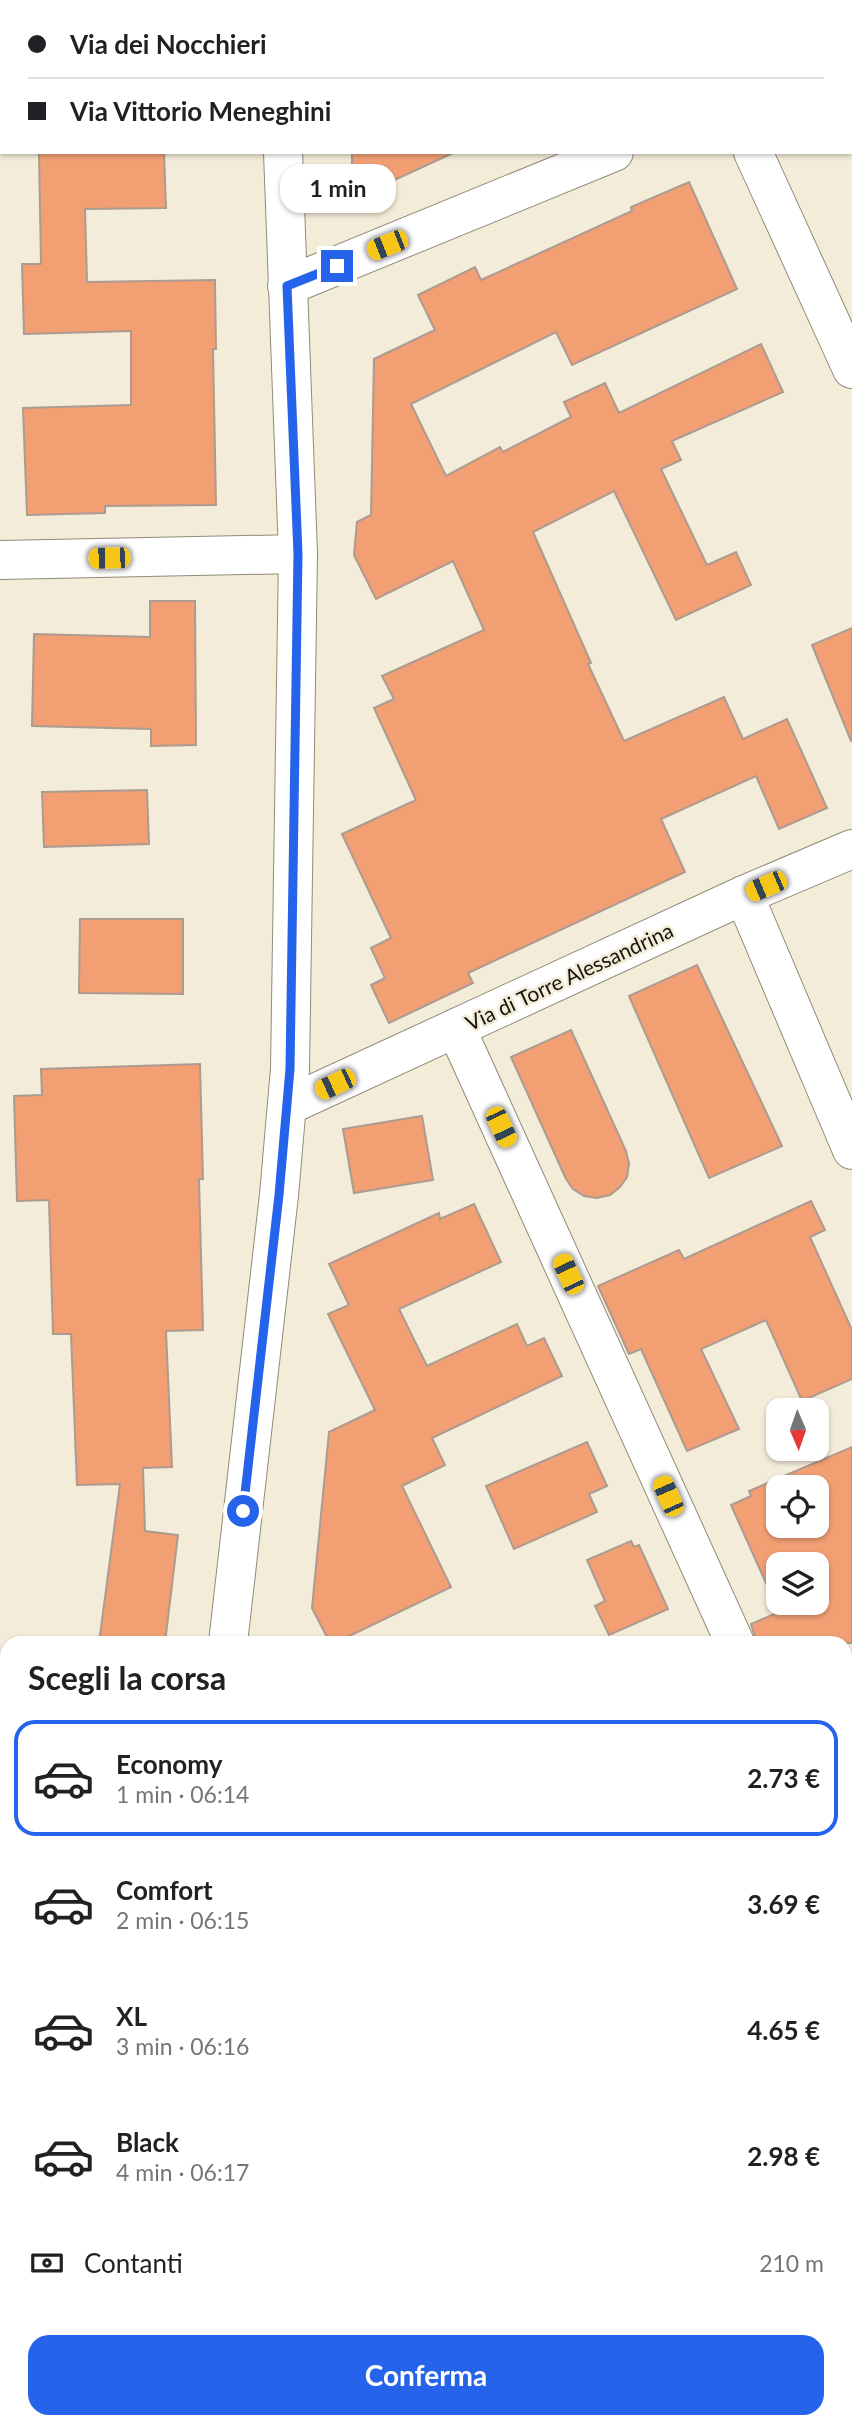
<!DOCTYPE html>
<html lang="it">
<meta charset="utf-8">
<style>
body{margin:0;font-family:Lato,sans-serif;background:#f2f2f2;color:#202124;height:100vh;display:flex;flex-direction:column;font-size:26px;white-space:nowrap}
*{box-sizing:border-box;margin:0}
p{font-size:23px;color:#757577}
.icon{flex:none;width:38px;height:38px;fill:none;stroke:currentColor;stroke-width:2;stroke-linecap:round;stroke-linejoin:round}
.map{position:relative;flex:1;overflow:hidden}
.side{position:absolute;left:0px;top:1636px;width:852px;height:793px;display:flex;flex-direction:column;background:#fff;border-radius:21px 21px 0 0;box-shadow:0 2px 5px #0004}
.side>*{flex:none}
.banner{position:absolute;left:0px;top:0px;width:852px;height:154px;box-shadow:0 2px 5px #0004;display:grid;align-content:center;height:154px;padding:0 28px;background:#fff}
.needle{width:46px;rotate:178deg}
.fabs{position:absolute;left:766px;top:1398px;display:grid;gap:14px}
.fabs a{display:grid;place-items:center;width:63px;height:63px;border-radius:14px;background:#fff;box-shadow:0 2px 5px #0004;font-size:35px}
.end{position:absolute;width:32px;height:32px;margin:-16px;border:9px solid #2563eb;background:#fff;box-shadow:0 0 0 4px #fff}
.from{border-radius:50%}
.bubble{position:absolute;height:49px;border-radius:21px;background:#fff;box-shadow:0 2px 5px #0004;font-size:23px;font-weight:700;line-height:49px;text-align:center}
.car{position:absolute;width:21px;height:42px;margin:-21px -10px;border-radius:9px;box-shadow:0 0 5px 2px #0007;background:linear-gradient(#f5c518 24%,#345 0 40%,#f5c518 0 76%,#345 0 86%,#f5c518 0)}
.banner b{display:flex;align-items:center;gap:24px;height:66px;font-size:26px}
.banner b+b{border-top:2px solid #e0e0e0}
.banner i{width:18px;height:18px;background:#202124}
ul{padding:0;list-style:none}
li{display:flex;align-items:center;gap:21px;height:116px;margin:0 14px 10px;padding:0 14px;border:4px solid transparent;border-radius:21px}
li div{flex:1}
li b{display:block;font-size:26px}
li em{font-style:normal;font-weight:700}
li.active{border-color:#2563eb}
li>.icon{width:63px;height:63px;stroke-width:1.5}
h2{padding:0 28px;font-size:32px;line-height:84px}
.pay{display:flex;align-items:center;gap:18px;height:77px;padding:0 28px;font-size:26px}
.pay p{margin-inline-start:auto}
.cta{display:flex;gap:14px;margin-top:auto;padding:14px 28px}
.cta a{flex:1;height:80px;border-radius:21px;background:#2563eb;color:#fff;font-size:28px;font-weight:700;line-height:80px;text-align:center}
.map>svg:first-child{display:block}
</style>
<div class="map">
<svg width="852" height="2428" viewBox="0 0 852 2428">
<rect width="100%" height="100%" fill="#f3ecd8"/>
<g fill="#f29f74" stroke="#ad9a90" stroke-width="2" fill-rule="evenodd">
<path d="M39,152H164L166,208L85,209L87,282L215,280L216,349H213L216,505L105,506V513L27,515L23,408L131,405V331L24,334L22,264H41Z"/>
<path d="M352,152H455L371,191L352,182Z"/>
<path d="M689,182L737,289L572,365L556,332L411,404L446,476L500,447L503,452L571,417L564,402L605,383L619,413L761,344L783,392L672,441L681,460L661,469L707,565L736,552L751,585L676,620L614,491L533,532L591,663L588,664L624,741L724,697L743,739L787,719L827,808L779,829L756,776L661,819L685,872L468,973L473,983L389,1023L371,985L385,978L371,948L391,938L342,834L416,800L374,708L394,699L382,676L484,630L453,561L376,599L354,555L357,522L371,515L374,359L435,330L418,295L475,267L481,280L632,211L631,207Z"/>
<path d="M150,601H195L196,745L151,746V729L32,726L34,634L150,637Z"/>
<path d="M852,628V741H851L812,645Z"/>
<path d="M147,790L149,844L44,847L42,792Z"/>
<path d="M80,919H183V994L79,993Z"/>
<path d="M697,965L782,1146L709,1178L629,996Z"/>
<path d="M571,1030L626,1151L629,1164L627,1177L620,1187L610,1195L597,1198L584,1196L573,1189L566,1179L511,1057Z"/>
<path d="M200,1064L203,1179H199L203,1330L166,1331L172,1467L143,1468L145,1531L178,1535L165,1643H99L120,1484L77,1485L71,1334H53L49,1200L17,1201L14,1096L42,1095L41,1069Z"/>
<path d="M422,1116L433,1180L354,1193L343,1129Z"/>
<path d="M811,1201L825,1230L810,1237L852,1330V1379L802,1401L766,1320L701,1349L739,1429L687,1451L641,1349L629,1354L598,1286L679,1250L684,1259Z"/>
<path d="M474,1204L501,1262L399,1309L427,1366L517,1324L527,1346L544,1338L562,1376L432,1438L445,1465L402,1486L451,1587L335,1643H330L312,1608L329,1432L375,1410L328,1314L349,1305L329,1264L439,1213L440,1219Z"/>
<path d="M587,1442L607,1486L589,1494L597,1512L514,1549L486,1486Z"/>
<path d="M852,1447V1643H757L751,1624L779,1612L731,1505L751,1496L749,1491ZM779,1488H817V1526H779ZM779,1564H817V1603H779Z"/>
<path d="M631,1541L634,1547L639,1545L668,1609L609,1635L595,1606L605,1601L587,1560Z"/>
</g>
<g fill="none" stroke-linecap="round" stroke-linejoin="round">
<defs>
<g id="minor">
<path d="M278,0V2"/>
<path d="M753,152L852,369"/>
<path d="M287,286L614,152"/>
<path d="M0,560L298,554"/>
<path d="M744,895L852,1150"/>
<path d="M456,1028L735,1643"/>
<path d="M287,1106L744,895L852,849"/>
<path d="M228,1643L279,1195L290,1069L298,554L283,152"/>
<path d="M845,1740L852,1738"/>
<path d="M845,1828L852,1826"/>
<path d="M0,2057L7,2056"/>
<path d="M0,2130L7,2126"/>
<path d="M730,2422L732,2428"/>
<path d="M466,2428L491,2422"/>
</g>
</defs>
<use href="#minor" stroke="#928b79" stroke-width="40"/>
<use href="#minor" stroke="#fff" stroke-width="38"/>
</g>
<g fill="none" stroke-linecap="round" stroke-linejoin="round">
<path stroke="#2563eb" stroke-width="9" d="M243,1511L279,1195L290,1069L298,554L287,286L337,266"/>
</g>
<g text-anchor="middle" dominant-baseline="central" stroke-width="5" stroke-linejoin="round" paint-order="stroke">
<g font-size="21" fill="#16130d" stroke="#f3ecd8">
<text transform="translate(569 976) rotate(-25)">Via di Torre Alessandrina</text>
</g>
</g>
</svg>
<div class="fabs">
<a><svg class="needle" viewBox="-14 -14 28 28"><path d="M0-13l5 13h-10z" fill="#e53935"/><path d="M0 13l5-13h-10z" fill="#757577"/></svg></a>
<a><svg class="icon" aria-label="locate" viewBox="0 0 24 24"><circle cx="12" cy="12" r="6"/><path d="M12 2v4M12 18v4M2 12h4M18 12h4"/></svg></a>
<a><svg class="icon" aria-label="layers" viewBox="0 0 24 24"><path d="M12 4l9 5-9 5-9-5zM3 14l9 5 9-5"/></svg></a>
</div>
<i class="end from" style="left:243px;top:1511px"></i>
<i class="end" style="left:337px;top:266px"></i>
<div class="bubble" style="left:280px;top:164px;width:116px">1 min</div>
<i class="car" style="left:387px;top:245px;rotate:248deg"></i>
<i class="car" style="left:109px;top:558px;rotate:269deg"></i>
<i class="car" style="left:766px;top:886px;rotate:247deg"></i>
<i class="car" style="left:335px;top:1084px;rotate:245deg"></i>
<i class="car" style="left:501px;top:1127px;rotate:155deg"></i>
<i class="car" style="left:568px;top:1274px;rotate:335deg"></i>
<i class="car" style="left:668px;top:1496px;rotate:336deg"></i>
<div class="banner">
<b><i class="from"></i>Via dei Nocchieri</b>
<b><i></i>Via Vittorio Meneghini</b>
</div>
<section class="side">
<h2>Scegli la corsa</h2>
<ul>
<li class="active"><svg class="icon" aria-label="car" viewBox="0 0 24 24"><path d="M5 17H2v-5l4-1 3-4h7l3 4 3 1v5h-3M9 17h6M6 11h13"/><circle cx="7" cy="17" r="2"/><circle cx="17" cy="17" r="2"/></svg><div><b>Economy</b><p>1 min · 06:14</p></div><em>2.73 €</em></li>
<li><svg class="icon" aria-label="car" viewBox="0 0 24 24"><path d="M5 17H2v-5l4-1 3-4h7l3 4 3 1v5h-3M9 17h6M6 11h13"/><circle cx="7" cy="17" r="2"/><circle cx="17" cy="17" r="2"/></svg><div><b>Comfort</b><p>2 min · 06:15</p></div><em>3.69 €</em></li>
<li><svg class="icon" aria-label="car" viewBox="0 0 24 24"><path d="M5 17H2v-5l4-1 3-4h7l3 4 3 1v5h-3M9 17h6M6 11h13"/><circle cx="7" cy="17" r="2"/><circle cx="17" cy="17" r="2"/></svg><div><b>XL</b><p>3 min · 06:16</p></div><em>4.65 €</em></li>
<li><svg class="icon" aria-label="car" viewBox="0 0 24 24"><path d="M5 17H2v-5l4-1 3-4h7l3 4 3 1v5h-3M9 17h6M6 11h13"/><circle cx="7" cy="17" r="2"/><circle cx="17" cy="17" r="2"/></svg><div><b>Black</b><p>4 min · 06:17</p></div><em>2.98 €</em></li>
</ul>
<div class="pay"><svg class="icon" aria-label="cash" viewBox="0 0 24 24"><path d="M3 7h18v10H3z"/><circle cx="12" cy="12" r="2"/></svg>Contanti<p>210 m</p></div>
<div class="cta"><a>Conferma</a></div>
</section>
</div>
